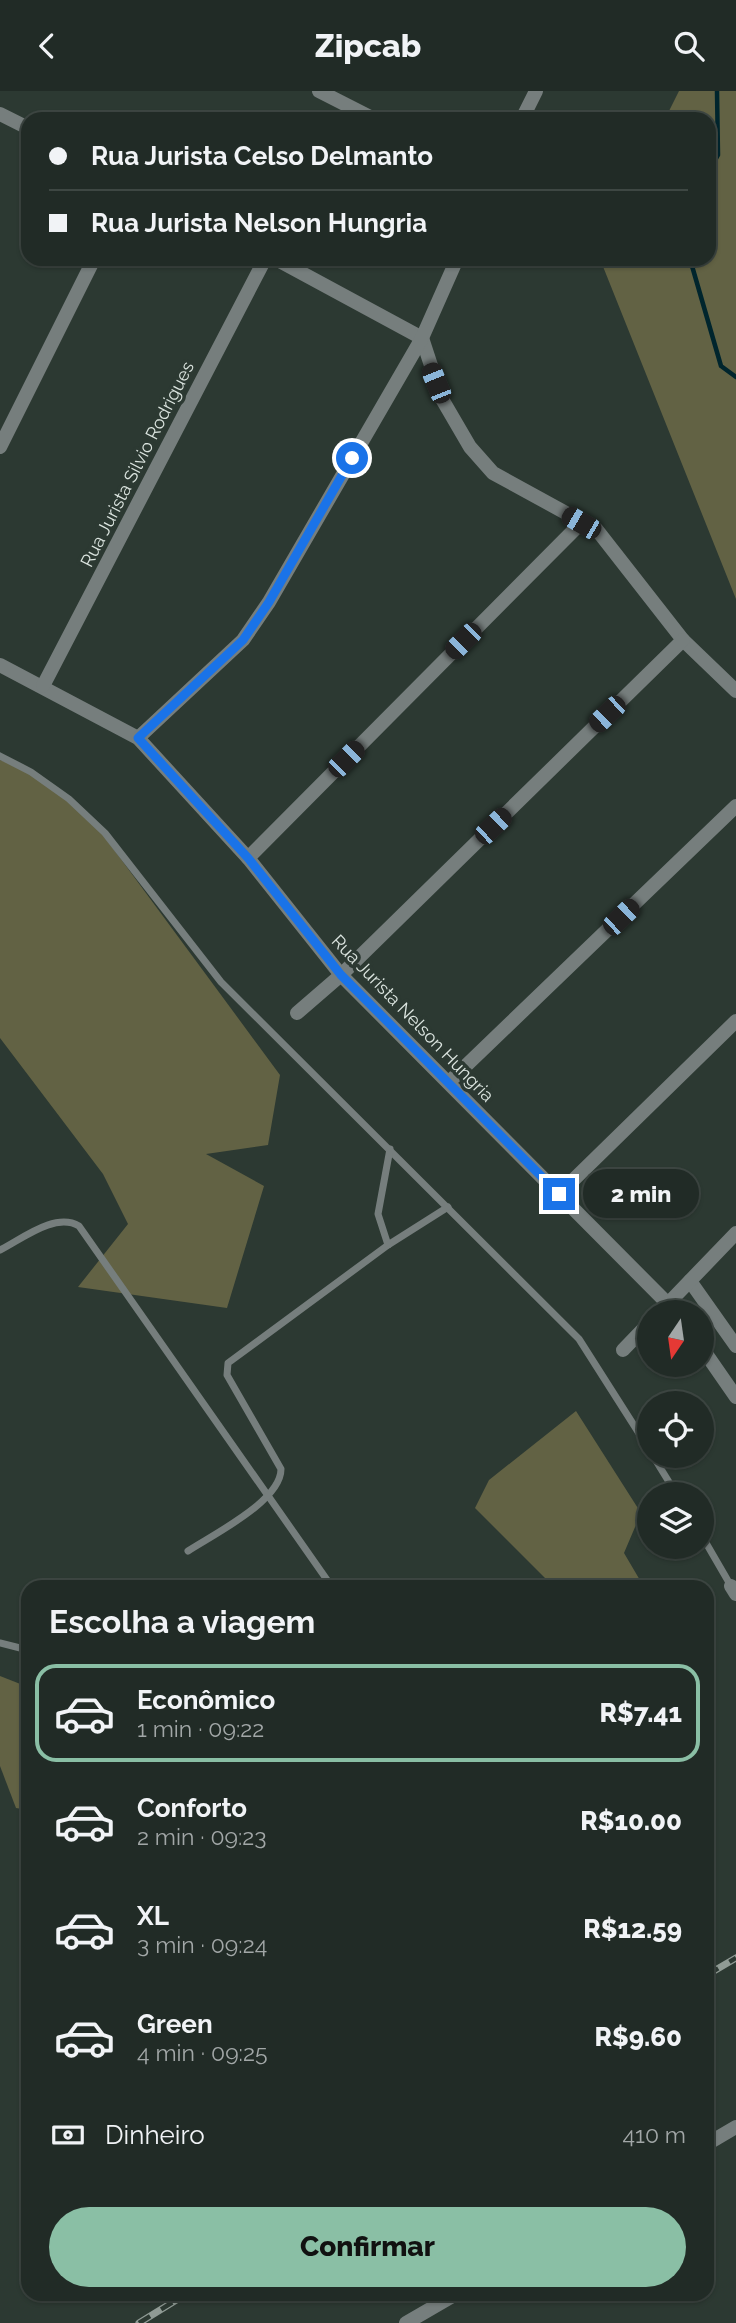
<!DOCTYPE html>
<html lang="pt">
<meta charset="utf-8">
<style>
body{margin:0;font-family:Raleway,sans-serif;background:#2d3732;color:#f1f3f6;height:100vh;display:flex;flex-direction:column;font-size:26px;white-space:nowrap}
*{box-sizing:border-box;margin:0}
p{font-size:23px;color:#a2a7a7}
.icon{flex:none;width:38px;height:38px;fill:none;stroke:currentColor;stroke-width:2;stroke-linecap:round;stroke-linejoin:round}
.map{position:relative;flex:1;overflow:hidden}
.panel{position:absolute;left:21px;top:1489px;width:693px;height:721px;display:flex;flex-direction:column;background:#212b26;border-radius:21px;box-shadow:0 2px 5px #0004,0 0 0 2px #3e4743}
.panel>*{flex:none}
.guide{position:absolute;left:21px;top:21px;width:695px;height:154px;border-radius:21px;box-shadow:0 2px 5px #0004,0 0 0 2px #3e4743;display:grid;align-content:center;height:154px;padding:0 28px;background:#212b26}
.needle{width:46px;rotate:193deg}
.tools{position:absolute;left:637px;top:1209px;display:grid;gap:14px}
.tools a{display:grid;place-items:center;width:77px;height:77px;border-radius:50%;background:#212b26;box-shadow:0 2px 5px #0004,0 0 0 2px #3e4743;font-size:35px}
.end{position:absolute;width:32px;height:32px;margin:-16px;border:9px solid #1a73e8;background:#fff;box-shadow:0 0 0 4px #fff}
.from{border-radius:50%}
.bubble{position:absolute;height:49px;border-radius:24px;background:#212b26;box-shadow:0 2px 5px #0004,0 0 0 2px #3e4743;font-size:23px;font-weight:800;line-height:49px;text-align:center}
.car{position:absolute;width:21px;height:42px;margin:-21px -10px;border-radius:9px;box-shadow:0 0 5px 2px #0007;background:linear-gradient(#222 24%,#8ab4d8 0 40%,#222 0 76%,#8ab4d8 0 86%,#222 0)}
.guide b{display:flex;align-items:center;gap:24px;height:66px;font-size:26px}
.guide b+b{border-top:2px solid #3e4743}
.guide i{width:18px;height:18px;background:#f1f3f6}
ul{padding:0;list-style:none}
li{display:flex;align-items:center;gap:21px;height:98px;margin:0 14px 10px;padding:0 14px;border:4px solid transparent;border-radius:21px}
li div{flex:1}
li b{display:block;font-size:26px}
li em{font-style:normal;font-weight:800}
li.selected{border-color:#8abfa5}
li>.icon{width:63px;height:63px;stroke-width:1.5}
h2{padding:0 28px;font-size:32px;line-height:84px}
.pay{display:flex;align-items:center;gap:18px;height:77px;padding:0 28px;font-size:26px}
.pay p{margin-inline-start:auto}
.action{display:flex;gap:14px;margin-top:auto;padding:14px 28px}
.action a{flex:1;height:80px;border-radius:42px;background:#8abfa5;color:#111;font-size:28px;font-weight:800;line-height:80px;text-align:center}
header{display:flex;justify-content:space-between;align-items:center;height:91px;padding:0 28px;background:#212b26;font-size:32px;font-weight:800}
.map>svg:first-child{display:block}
</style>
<header><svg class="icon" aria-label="back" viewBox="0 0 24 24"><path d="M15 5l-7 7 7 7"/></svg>Zipcab<svg class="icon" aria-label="search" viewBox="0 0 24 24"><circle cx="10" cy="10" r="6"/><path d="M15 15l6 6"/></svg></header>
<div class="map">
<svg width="736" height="2232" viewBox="0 0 736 2232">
<rect width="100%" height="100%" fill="#2c3932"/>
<g fill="#626244">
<path d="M679,0H736V508L600,168H709V28H665Z"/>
<path d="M0,669L26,678L84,718L280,984L268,1054L206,1063L264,1095L227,1217L78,1196L128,1133L103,1083L0,947Z"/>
<path d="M576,1320L641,1422L624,1462L644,1496H554L475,1417L489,1389Z"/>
<path d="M0,1585L28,1596V1719L16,1717L0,1675Z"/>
</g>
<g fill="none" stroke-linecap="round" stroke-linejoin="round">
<g stroke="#00252d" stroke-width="4.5">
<path d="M709,80L718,64L717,0"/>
<path d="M690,168L721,275L736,286"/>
</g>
<g stroke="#767e7d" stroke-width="7">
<path d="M0,665L31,681L69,708L105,742L221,891L579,1248L649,1358"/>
<path d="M388,1154L378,1123L390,1058"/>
<path d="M0,1159C22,1148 55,1121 79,1135L332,1496"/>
<path d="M653,1365L677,1404"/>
<path d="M702,1445L731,1495"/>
<path d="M188,1460C214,1443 281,1410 281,1378L227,1284L228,1272L388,1154L448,1116"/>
<path d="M0,1552L28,1559"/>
</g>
<g stroke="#767e7d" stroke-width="14">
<path d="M319,0L374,28"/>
<path d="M0,23L28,37"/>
<path d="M522,28L536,0"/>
<path d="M276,168L422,247L442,308L470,356L493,382L597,439L683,549L736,600"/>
<path d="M0,356L94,168"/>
<path d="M0,574L138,647L248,767L341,884L677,1222"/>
<path d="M43,595L265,168"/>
<path d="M138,647L243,549L269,511L422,247L457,168"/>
<path d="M248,767L581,432"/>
<path d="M297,922L341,884L683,549"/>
<path d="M449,991L736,715"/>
<path d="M559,1103L736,930"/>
<path d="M690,1190L736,1255"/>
<path d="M659,1222L736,1142"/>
<path d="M702,1257L736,1306"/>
<path d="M623,1259L649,1232"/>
<path d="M731,1495L736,1503"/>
</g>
<g stroke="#767e7d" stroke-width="14">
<path d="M707,2053L736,2036"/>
<path d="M406,2232L456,2203"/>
</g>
<defs>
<g id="rail">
<path d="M707,1884L736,1867"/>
<path d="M139,2232L186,2203"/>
</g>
</defs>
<use href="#rail" stroke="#909b95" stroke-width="7"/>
<use href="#rail" stroke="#2c3932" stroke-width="4.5" stroke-dasharray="13" stroke-linecap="butt"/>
</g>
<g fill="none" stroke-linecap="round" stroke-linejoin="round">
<path stroke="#1a73e8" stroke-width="9" d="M352,367L269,511L243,549L138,647L248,767L341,884L559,1103"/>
</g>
<g text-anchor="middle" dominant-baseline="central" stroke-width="7" stroke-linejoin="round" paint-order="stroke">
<g font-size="18" fill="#dce5e0" stroke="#2c3932">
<text transform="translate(137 373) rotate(-63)">Rua Jurista Silvio Rodrigues</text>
<text transform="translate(413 927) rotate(46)">Rua Jurista Nelson Hungria</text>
</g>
</g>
</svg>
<div class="tools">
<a><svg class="needle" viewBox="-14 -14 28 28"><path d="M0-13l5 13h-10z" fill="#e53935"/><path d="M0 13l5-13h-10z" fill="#a2a7a7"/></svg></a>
<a><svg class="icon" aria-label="locate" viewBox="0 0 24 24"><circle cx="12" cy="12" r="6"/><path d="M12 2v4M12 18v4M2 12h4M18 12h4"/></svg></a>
<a><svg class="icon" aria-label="layers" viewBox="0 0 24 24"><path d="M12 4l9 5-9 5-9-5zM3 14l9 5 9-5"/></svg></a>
</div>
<i class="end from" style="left:352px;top:367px"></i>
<i class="end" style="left:559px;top:1103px"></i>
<div class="bubble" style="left:583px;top:1078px;width:116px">2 min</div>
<i class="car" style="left:436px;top:292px;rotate:338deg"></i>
<i class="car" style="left:581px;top:432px;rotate:300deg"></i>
<i class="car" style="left:463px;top:550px;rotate:225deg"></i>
<i class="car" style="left:607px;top:623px;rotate:226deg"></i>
<i class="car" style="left:346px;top:668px;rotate:45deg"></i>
<i class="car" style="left:493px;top:735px;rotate:46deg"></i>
<i class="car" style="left:621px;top:826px;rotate:46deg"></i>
<div class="guide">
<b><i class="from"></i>Rua Jurista Celso Delmanto</b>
<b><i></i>Rua Jurista Nelson Hungria</b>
</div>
<section class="panel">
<h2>Escolha a viagem</h2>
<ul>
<li class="selected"><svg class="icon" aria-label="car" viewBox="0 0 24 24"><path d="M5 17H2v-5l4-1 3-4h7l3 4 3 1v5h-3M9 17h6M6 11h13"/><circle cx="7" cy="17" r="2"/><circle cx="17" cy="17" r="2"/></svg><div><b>Econômico</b><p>1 min · 09:22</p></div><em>R$7.41</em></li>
<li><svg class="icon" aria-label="car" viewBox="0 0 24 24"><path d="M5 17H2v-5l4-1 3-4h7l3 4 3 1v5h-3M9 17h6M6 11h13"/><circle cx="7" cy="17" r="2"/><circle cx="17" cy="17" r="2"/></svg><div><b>Conforto</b><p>2 min · 09:23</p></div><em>R$10.00</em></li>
<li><svg class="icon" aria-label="car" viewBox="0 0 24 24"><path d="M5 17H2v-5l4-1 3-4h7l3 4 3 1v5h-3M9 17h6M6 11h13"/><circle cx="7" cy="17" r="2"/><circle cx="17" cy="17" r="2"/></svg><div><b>XL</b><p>3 min · 09:24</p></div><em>R$12.59</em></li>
<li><svg class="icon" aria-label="car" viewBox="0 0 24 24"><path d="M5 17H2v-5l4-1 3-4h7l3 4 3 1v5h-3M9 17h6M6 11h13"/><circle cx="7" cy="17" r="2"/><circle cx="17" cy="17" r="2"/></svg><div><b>Green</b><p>4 min · 09:25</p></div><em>R$9.60</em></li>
</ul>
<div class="pay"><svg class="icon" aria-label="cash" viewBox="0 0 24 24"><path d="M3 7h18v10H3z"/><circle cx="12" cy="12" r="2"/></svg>Dinheiro<p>410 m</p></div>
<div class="action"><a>Confirmar</a></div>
</section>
</div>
